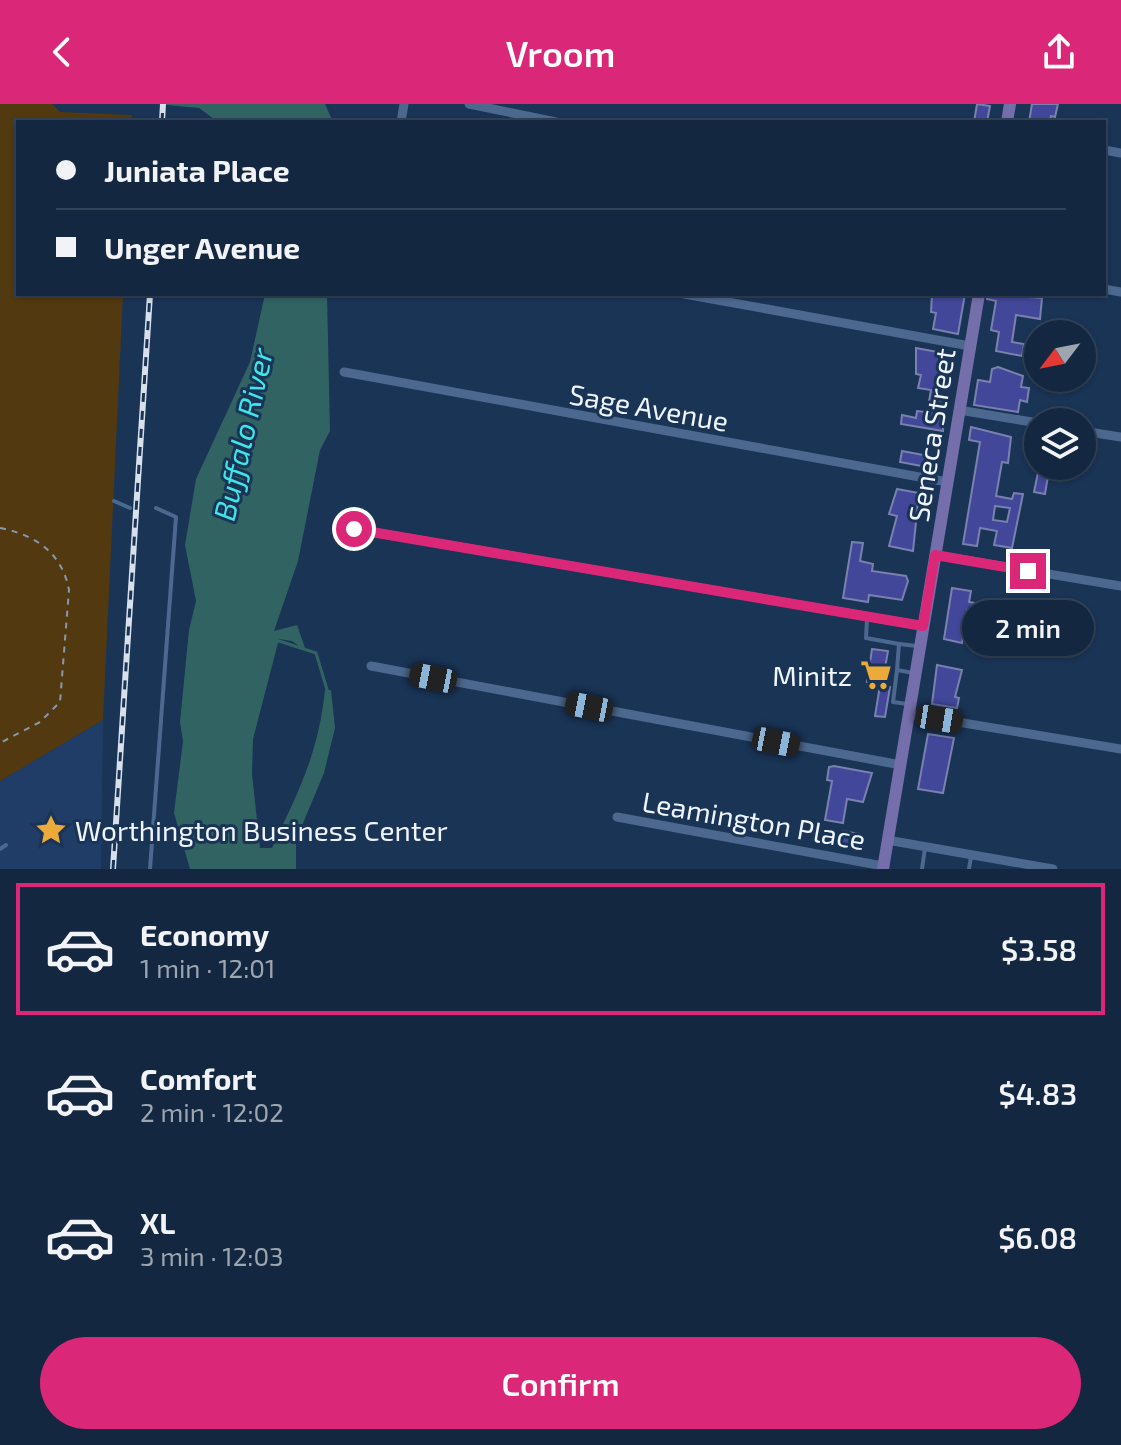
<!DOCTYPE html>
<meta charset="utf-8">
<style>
body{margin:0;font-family:"Exo 2",sans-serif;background:#21334b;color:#f1f3f6;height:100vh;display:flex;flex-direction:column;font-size:30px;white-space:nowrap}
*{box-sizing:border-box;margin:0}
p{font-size:26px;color:#9da5b1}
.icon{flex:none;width:44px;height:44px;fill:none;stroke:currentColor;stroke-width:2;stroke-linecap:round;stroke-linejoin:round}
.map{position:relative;height:765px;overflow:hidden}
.sheet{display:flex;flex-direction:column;background:#142740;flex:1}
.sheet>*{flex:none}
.hud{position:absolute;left:16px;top:16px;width:1090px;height:176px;border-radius:0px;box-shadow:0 2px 6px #0004,0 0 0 2px #334459;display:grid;align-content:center;height:176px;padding:0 40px;background:#142740}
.needle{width:52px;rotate:238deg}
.buttons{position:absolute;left:1024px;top:216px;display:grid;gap:16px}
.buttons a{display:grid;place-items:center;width:72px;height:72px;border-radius:50%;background:#142740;box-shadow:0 2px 6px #0004,0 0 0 2px #334459;font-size:40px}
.end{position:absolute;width:36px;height:36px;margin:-18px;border:10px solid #db2777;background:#fff;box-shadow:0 0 0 4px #fff}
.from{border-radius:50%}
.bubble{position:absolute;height:56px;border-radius:28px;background:#142740;box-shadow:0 2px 6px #0004,0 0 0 2px #334459;font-size:26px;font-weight:600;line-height:56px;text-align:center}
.car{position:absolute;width:24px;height:48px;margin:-24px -12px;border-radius:10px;box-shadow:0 0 6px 2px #0007;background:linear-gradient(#222 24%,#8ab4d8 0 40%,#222 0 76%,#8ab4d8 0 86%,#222 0)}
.hud b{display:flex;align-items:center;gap:28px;height:76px;font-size:30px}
.hud b+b{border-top:2px solid #334459}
.hud i{width:20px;height:20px;background:#f1f3f6}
ul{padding:14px 0 0;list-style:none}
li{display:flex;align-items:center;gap:24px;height:132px;margin:0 16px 12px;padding:0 24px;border:4px solid transparent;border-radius:0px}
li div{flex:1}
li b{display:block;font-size:30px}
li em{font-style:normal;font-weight:600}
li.selected{border-color:#db2777}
li>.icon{width:72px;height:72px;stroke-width:1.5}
.cta{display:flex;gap:16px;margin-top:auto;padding:16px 40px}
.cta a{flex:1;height:92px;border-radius:48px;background:#db2777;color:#fff;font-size:32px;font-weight:600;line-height:92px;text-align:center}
header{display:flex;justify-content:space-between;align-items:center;height:104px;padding:0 40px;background:#db2777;color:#fff;font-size:36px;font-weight:600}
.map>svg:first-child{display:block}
</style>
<header><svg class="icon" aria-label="back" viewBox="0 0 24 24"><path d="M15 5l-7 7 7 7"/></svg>Vroom<svg class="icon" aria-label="share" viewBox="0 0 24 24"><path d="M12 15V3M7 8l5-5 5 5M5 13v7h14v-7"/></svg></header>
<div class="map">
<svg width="1121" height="765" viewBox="0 0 1121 765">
<rect width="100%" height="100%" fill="#1a3456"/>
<path fill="#1f3d66" d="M103,616L101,765H0V677Z"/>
<path fill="#52390f" d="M0,0H52L60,8L132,11L131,18H18V190H123L103,616L0,677Z"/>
<g fill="#316363">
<path d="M156,0H325L333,18H218L199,4Z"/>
<path d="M265,190H327L330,327L320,346L298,457L274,527L297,521L306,547L292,537L279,535L253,635L252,670L260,744H272C299,686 318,651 325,586H331L335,624L324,669L296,736V765H190L174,709L183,637L180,618L189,526L196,497L185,441L196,375L250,258Z"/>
</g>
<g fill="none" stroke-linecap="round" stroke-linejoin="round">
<path stroke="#316363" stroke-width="3" d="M276,536L316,549L328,589"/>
</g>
<g fill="#42479a" stroke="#7981ae" stroke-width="2" fill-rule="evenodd">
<path d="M977,0L990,2L987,18H974Z"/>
<path d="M1032,0H1058L1055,13L1051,12L1050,18H1029Z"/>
<path d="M932,190H965L958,230L933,225L936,209L931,208Z"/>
<path d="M988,190L1042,194L1040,215L1016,211L1012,238L1024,240L1022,252L996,247L999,228L991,226L996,197L987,195Z"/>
<path d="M916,244L954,251L952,265L944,264L937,295L945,296L943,327L901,320L902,311L916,314L917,307L925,308L928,303L931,286L918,284L921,271L916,270Z"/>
<path d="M998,263L1023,272L1021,283L1029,284L1027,298L1020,296L1018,308L974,301L978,276L990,278L992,265Z"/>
<path d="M971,323L1011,333L1008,359L1002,358L996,392L1012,395L1014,389L1023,390L1012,444L994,441L997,427L980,424L977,442L963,440L980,338L969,336ZM995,402L1010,404L1007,418L993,416Z"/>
<path d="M902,347L929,352L927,363L900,358Z"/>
<path d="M1039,364L1049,366L1045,390L1034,388Z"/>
<path d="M897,385L919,389L913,447L889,442L897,412L889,410Z"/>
<path d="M852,438L863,439L860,457L873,460L872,467L906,472L908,477L902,496L869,491L868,498L843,494Z"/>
<path d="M952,484L971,487L969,498L987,501L986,509L967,506L962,539L944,535Z"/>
<path d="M872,545L888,547L882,581L867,578Z"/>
<path d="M937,561L962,566L955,593L959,594L957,604L932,600Z"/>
<path d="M880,581L890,583L885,613L875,612Z"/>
<path d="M928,630L954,634L943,689L918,685Z"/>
<path d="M834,662L872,669L863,698L847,695L843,719L825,716L832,677L827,676L829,663Z"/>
<path d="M843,727L860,730L858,743L841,740Z"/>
</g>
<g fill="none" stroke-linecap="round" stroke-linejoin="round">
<path stroke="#8898ad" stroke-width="2" stroke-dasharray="6 6" stroke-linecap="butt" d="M0,424C36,431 62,449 69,486L60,598L40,618L0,639"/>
<g stroke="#4c688e" stroke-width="4">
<path d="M114,397L130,404"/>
<path d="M867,515L866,534L899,540L897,566L913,569"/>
<path d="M899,540L917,542"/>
<path d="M897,566L893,598L907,600"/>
<path d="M0,745L6,741"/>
<path d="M150,765L176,413L156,404"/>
<path d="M922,765L925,744"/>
<path d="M969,765L971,753"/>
</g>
<g stroke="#4c688e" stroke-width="9">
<path d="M469,0L556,18"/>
<path d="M401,18L404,0"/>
<path d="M1104,46L1121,49"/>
<path d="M1104,185L1121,188"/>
<path d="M684,190L970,242"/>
<path d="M344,268L947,378"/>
<path d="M959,306L1038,319"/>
<path d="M1082,327L1121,333"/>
<path d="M354,425L923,522"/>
<path d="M935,451L1121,482"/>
<path d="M371,562L901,661"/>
<path d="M909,610L1121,645"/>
<path d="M617,713L883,762"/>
<path d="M887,736L1053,765"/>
</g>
<g stroke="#746faa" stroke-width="12">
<path d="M1007,18L1010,0"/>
<path d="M883,765L979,190"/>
</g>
<defs>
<g id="rail">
<path d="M162,18L163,0"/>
<path d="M113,765L150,190"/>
</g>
</defs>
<use href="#rail" stroke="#d8e0ec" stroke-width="6"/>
<use href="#rail" stroke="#1a3456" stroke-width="3" stroke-dasharray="9" stroke-linecap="butt"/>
</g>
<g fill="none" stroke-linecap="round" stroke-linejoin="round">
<path stroke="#db2777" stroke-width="10" d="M354,425L923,522L935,451L1028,467"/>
</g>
<defs>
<symbol id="supermarket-bare" viewBox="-9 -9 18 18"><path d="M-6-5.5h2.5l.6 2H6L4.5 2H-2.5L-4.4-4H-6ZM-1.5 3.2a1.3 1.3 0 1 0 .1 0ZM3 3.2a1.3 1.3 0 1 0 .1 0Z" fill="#ebaa39" stroke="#1a3456" stroke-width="2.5" paint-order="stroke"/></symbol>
<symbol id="sight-bare" viewBox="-9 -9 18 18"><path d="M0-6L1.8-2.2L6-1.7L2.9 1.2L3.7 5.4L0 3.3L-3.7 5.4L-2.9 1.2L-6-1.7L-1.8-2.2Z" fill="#ebaa39" stroke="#1a3456" stroke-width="2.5" paint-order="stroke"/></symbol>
</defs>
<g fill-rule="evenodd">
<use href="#supermarket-bare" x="854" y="549" width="44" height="44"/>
<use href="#sight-bare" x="29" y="704" width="44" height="44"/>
</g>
<g text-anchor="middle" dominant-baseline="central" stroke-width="6" stroke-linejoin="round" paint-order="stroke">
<g font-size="28" fill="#eff5fe" stroke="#1a3456">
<text transform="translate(649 303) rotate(10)">Sage Avenue</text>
<text transform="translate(931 331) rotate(-81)">Seneca Street</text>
<text transform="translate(754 716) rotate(10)">Leamington Place</text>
</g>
<g font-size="28" fill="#eff5fe" stroke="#1a3456" text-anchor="end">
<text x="852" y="571">Minitz</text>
<text x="75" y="726" text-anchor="start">Worthington Business Center</text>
</g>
<g font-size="30" font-style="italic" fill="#3fe6e8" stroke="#1a3456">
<text transform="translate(242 330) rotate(-77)">Buffalo River</text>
</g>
</g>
</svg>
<div class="buttons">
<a><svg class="needle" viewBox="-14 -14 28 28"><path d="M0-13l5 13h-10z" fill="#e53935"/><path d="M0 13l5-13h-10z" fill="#9da5b1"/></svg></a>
<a><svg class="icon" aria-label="layers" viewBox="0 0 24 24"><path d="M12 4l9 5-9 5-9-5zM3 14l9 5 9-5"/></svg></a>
</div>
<i class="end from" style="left:354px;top:425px"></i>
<i class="end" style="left:1028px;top:467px"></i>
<div class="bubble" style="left:962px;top:496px;width:132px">2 min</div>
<i class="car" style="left:433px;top:574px;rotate:281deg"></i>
<i class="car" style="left:589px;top:603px;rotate:281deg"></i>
<i class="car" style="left:939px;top:615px;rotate:99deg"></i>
<i class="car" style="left:776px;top:638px;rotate:101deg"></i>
<div class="hud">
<b><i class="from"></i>Juniata Place</b>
<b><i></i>Unger Avenue</b>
</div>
</div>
<section class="sheet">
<ul>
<li class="selected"><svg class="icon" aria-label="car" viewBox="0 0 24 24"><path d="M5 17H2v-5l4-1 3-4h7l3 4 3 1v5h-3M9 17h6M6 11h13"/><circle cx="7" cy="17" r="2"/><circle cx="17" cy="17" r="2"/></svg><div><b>Economy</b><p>1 min · 12:01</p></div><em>$3.58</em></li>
<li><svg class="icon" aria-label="car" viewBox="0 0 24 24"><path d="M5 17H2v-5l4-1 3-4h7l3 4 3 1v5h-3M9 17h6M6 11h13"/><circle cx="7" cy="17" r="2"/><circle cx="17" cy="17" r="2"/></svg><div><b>Comfort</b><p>2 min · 12:02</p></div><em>$4.83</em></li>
<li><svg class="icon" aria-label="car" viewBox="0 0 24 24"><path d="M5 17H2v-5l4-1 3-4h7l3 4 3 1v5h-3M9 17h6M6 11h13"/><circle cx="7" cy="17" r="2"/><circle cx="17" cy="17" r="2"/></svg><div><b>XL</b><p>3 min · 12:03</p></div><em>$6.08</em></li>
</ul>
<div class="cta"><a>Confirm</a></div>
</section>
